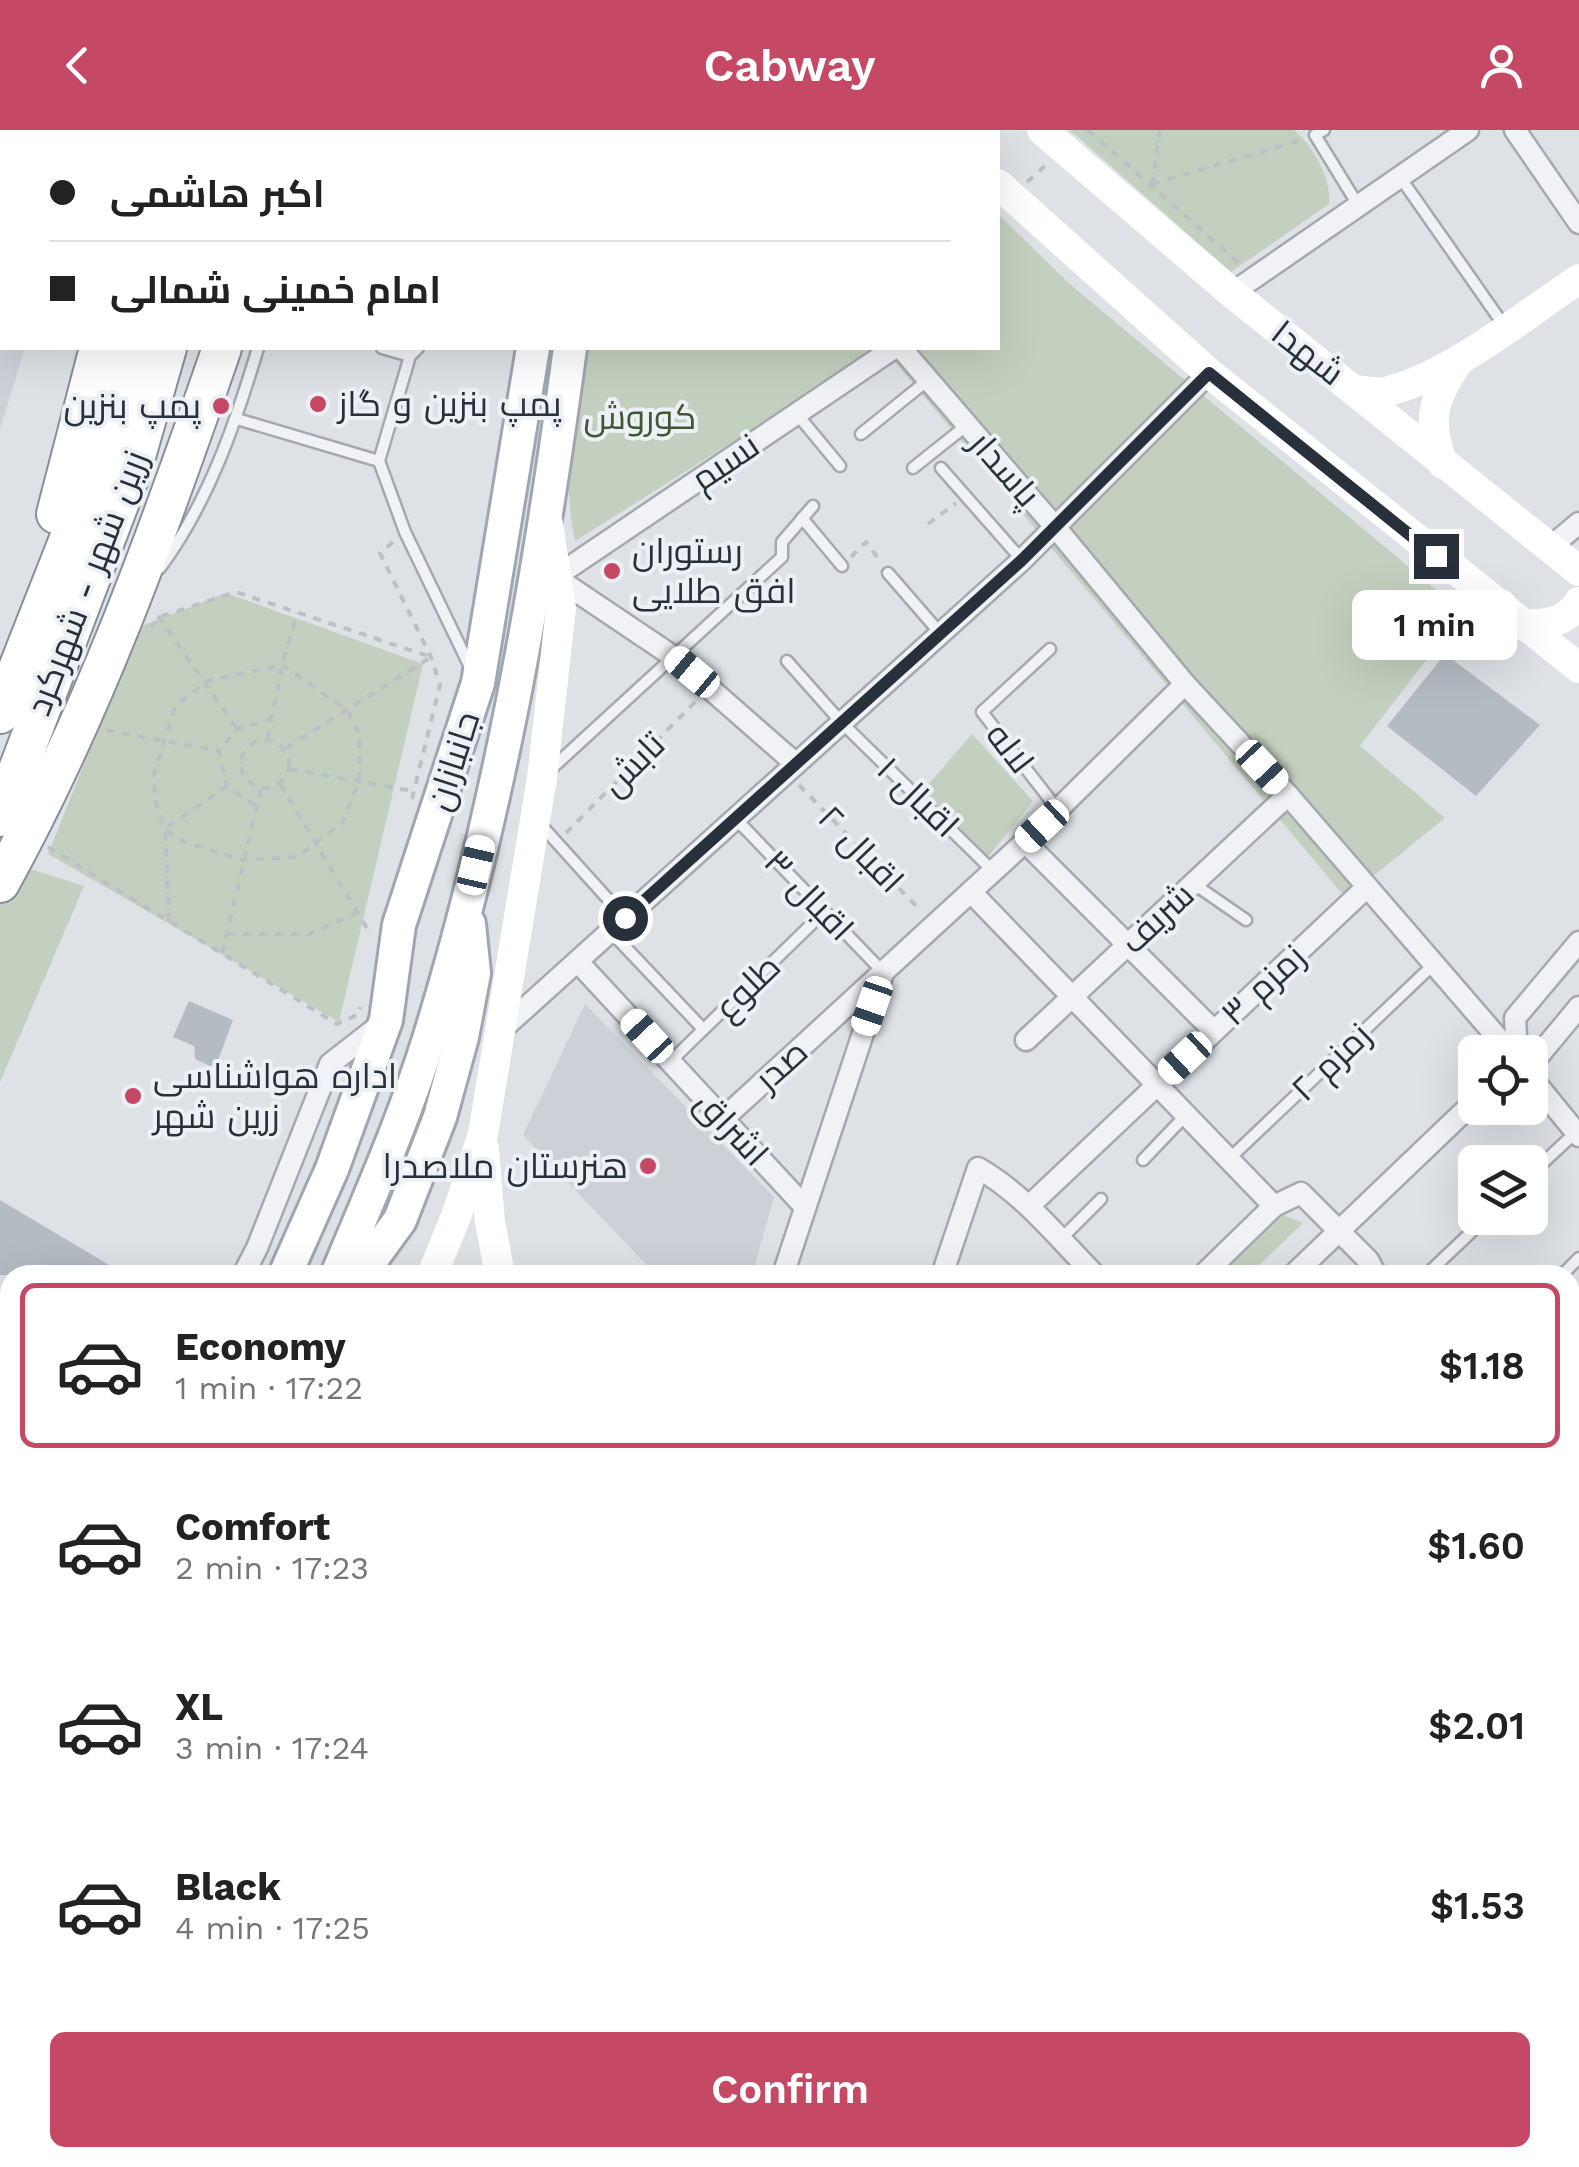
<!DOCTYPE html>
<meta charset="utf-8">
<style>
body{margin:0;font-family:"Work Sans",Cairo,sans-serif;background:#f2f2f2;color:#222;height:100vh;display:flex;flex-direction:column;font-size:38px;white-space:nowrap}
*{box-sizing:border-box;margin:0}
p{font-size:32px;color:#767676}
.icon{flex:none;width:55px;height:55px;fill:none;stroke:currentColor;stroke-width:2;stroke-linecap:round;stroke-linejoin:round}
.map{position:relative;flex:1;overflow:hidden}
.side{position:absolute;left:0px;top:1135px;width:1580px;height:902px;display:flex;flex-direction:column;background:#fff;border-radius:30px 30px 0 0;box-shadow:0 10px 40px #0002}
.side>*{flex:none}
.guide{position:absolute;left:0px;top:0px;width:1000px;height:220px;box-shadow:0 10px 40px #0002;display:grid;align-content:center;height:220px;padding:0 50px;background:#fff}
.controls{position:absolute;left:1458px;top:905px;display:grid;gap:20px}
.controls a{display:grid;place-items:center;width:90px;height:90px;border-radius:15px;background:#fff;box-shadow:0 10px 40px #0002;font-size:50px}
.end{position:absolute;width:45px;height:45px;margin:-22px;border:12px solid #28303c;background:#fff;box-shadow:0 0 0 5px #fff}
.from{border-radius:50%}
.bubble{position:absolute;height:70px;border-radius:15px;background:#fff;box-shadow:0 10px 40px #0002;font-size:32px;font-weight:600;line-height:70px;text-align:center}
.car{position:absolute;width:30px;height:60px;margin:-30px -15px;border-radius:12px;box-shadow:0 0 8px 2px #0007;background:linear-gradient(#fff 24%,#345 0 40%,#fff 0 76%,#345 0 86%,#fff 0)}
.guide b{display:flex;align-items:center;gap:35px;height:95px;font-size:38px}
.guide b+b{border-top:2px solid #e0e0e0}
.guide i{width:25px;height:25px;background:#222}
ul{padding:18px 0 0;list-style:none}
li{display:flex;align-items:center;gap:30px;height:165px;margin:0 20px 15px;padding:0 30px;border:5px solid transparent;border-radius:15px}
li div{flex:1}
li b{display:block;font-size:38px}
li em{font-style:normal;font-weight:600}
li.on{border-color:#c54964}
li>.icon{width:90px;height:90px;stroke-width:1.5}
.primary-button{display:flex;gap:20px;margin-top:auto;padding:20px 50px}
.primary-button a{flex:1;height:115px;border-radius:15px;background:#c54964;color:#fff;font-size:40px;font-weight:600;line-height:115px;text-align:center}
header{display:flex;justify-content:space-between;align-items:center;height:130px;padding:0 50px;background:#c54964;color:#fff;font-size:45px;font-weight:600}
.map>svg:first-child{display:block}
</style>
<header><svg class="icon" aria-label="back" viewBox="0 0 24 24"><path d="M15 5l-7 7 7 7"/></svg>Cabway<svg class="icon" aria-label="person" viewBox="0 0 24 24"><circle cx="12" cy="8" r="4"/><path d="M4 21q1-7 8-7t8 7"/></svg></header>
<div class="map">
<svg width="1579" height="2037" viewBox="0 0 1579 2037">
<rect width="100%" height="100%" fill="#dee2e6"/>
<g fill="#ccd1d8">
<path d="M0,0H44L2,2V218H25L0,299Z"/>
<path d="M585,874L774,1067L752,1145H656L523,1005Z"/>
</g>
<g fill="#c4d0bf">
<path d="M1070,0H1294C1313,15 1332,50 1329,74L1231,142Z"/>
<path d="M998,84L1072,156L1463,482L1360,616L1445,688L1346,768L883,218H998Z"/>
<path d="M577,218H882L575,411C562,347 569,282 577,218Z"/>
<path d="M226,463L423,534L339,892L48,724L139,497Z"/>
<path d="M972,604L1033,671L984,732L920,664Z"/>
<path d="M11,733L84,756L0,952V752Z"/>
<path d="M1281,1084L1303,1093L1249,1145H1218Z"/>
</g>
<g fill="#b5bbc3">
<path d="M1445,524L1540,595L1476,666L1387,596Z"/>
<path d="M189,871L233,890L217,933L210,936L195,929L194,916L173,907Z"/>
<path d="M0,1070L126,1145H0Z"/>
</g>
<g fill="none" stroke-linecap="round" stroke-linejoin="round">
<defs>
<g id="lane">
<path d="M1324,0L1315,5L1358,75"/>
<path d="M1400,47L1505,197"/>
<path d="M382,218L410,226"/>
<path d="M418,218L410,226L379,331L405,402L471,539"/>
<path d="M797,284L840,336"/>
<path d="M237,289L379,331"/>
<path d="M861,304L928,250"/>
<path d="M913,338L967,295"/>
<path d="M941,338L1022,430"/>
<path d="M802,388L842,436"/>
<path d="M160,438C208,373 235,295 258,218"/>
<path d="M888,443L940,503"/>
<path d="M1050,519L982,582L1058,680"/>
<path d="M787,531L842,593L993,741"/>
<path d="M550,640L782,427V412L813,376"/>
<path d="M735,688L883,842"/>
<path d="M542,696L625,788"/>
<path d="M1194,754L1246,790"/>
<path d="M611,802L703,899"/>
<path d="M670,932L824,782"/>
<path d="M1229,1029L1434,834"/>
<path d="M1143,1030L1185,986"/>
<path d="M1530,1045L1576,1002"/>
<path d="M1062,1108L1101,1069"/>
<path d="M1068,1145L1082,1132"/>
<path d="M1426,1145L1486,1088"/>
<path d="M1562,1145L1579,1128"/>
<path d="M921,2028L929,2037"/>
<path d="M1504,2028L1509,2037"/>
<path d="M1017,2037L1025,2028"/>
<path d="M1137,2037L1146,2028"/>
</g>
<g id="street">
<path d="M1515,0L1579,93"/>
<path d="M1232,163L1468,0"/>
<path d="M901,218L1056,398L1185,554L1288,665L1510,922"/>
<path d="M1548,419L1579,393"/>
<path d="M796,634L674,527L555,447L894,218"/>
<path d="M1025,712L1214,901"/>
<path d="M971,762L1274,1076"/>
<path d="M578,832L804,1076"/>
<path d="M500,901L1022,430L1209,243"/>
<path d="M1026,910L1288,665"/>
<path d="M1517,922L1515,888L1579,812"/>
<path d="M1530,927L1540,924L1579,877"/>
<path d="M1530,946L1579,1006"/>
<path d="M724,988L1025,712L1185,554"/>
<path d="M1029,1076L1367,757"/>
<path d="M243,1145L257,1118L330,934L380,895"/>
<path d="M783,1145L883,843"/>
<path d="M942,1145L978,1038C1025,1065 1057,1107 1095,1145"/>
<path d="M1203,1145L1274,1076L1301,1063L1368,1130L1376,1145"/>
<path d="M1293,1145L1475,971"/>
<path d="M1570,1412L1579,1402"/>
<path d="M0,1526L10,1514"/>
<path d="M1570,1527L1579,1517"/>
<path d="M1570,1800L1579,1797"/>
<path d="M1570,1929L1579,1925"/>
<path d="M214,2028L222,2037"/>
<path d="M582,2037L593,2028"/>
<path d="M728,2037L739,2028"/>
<path d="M979,2037L990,2028"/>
</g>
<g id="primary">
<path d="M544,2V0"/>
<path d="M612,2L613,0"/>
<path d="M671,2L674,0"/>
<path d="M285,1145L332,1039L386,890L399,795L478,553L533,218"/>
<path d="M337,1145C370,1066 405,987 430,906C499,682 539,449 570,218"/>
<path d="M360,1145L400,1090L440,987L462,907L474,843L469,794"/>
<path d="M0,1570L10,1558"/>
<path d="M0,1639L10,1627"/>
</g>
<g id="highway">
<path d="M125,2V0"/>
<path d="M176,2V0"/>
<path d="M207,2L208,0"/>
<path d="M277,2V0"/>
<path d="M56,384L99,218"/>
<path d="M0,584L102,325L133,218"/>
<path d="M0,687L132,340L167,218"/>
<path d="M0,753C94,583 159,400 222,218"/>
</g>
</defs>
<use href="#lane" stroke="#a4a9b0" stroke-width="15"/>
<use href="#street" stroke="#a4a9b0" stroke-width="25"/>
<use href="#primary" stroke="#9ea7b1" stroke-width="38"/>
<use href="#highway" stroke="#86909c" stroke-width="42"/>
<g stroke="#bcc0c5" stroke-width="4" stroke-dasharray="8 8" stroke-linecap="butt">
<path d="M1088,0L1242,136"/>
<path d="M1027,52L1046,35"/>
<path d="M1152,54L1301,10"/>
<path d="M1152,55L1160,0"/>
<path d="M928,394L956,373"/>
<path d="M393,412L380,423L431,527L440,555L412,669"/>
<path d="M851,427L866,412L880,431"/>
<path d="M158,486L237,599"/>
<path d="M151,498L159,487L236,462L431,527"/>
<path d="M282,535L347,580L360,605L359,651L342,693L297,727L242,730L182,711L165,699L155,671L154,644L175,577L207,551Z"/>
<path d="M106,600L219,621"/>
<path d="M268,608L282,535L297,483"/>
<circle cx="265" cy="634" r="24"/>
<path d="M286,618L431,527"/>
<path d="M290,639L413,661"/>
<path d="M280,654L371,805"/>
<path d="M799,655L921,781"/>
<path d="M255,675L227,656L219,621L237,599L272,589"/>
<path d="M566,703L696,571"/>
<path d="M48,717L337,894L359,884L360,877"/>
<path d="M169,791L165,699L227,656"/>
<path d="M227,804H310L358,782"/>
<path d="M222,823L261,659"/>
<path d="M1570,1232L1579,1241"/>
</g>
<use href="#lane" stroke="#f0f2f5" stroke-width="10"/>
<use href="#street" stroke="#f0f2f5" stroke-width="20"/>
<g stroke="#fff" stroke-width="30">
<path d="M921,0L924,2"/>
<path d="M959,0L962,2"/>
<path d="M1042,0L1232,163L1579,441"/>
<path d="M998,54L1209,243L1579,538"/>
<path d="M1356,260C1367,261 1378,264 1388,261C1449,247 1526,184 1579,149"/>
<path d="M1443,334C1426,289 1433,269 1459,230"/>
<path d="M1521,495C1546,494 1565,494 1579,472"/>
<path d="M484,1019L490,1092L500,1145"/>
<path d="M432,1145L457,1084L483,1004L542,648L561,478L548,394"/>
<path d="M0,1698L10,1689"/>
<path d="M1248,2028L1255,2037"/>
<path d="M1343,2028L1348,2037"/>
<path d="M156,2037L167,2028"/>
<path d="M1571,2037L1579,2031"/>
</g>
<use href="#primary" stroke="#fff" stroke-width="32"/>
<use href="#highway" stroke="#fff" stroke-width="38"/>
</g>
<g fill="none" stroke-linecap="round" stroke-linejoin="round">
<path stroke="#28303c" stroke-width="12" d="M625,788L1022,430L1209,243L1436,426"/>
</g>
<g fill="#c54964" stroke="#edf0f4" stroke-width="4">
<circle cx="318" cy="274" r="10"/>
<circle cx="221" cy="276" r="10"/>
<circle cx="612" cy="441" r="10"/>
<circle cx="133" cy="966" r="10"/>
<circle cx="648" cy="1036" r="10"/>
</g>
<g text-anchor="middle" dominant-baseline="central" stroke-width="8" stroke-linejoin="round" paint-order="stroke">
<g font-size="35" fill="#28303c" stroke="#edf0f4">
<text transform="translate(1308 223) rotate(38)">شهدا</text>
<text transform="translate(725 332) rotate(-34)">نسیم</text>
<text transform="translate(1005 339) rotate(49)">پاسدار</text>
<text transform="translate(87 453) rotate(-69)">زرین شهر - شهرکرد</text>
<text transform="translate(1010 618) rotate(52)">لاله</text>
<text transform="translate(453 631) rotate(-72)">جانبازان</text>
<text transform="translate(633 634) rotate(-45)">تابش</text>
<text transform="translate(918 667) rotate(44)">اقبال ۱</text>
<text transform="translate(861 719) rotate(46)">اقبال ۲</text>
<text transform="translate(809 765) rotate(46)">اقبال ۳</text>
<text transform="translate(1157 788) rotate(-43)">شریف</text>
<text transform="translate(1263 855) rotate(-43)">زمزم ۳</text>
<text transform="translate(747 857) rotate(-44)">طلوع</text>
<text transform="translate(1331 932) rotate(-44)">زمزم ۲</text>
<text transform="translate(781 935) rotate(-42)">صدر</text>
<text transform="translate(732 998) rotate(47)">اشراق</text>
</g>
<g font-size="35" fill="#28303c" stroke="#edf0f4" text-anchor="start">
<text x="338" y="274">پمپ بنزین و گاز</text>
<text x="201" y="276" text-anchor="end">پمپ بنزین</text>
<text x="632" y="421">رستوران<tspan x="632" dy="40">افق طلایی</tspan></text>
<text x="153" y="946">اداره هواشناسی<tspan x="153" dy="40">زرین شهر</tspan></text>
<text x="628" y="1036" text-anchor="end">هنرستان ملاصدرا</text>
</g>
<g font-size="35" fill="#3e5736" stroke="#edf0f4">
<text x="640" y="287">کوروش</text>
</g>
</g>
</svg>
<div class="controls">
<a><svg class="icon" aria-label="locate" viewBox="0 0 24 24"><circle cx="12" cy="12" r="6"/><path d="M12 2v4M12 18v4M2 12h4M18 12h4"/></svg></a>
<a><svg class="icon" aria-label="layers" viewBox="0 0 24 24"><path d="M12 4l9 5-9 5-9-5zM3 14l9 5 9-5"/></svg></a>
</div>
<i class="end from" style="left:625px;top:788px"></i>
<i class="end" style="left:1436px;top:426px"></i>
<div class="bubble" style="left:1352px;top:460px;width:165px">1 min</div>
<i class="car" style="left:692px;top:542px;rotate:310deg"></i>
<i class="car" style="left:1262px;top:637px;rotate:137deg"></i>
<i class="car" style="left:1042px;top:696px;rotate:227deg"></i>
<i class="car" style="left:476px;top:735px;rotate:13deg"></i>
<i class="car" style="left:872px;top:876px;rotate:199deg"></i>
<i class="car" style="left:647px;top:906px;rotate:317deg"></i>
<i class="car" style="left:1185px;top:928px;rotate:227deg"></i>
<div class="guide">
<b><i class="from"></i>اکبر هاشمی</b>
<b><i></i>امام خمینی شمالی</b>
</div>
<section class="side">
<ul>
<li class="on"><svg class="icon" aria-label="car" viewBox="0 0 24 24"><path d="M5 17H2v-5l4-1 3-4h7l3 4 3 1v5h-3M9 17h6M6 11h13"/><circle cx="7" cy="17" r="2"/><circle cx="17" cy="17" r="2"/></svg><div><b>Economy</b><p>1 min · 17:22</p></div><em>$1.18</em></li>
<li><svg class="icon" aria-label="car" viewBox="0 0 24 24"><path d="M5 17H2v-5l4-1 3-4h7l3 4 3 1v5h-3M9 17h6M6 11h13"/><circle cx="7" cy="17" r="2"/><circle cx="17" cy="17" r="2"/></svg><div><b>Comfort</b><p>2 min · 17:23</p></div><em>$1.60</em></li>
<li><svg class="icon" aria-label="car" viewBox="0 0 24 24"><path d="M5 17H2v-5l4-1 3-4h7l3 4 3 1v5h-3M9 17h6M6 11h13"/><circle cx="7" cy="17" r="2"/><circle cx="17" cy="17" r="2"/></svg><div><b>XL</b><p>3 min · 17:24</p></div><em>$2.01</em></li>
<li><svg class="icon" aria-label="car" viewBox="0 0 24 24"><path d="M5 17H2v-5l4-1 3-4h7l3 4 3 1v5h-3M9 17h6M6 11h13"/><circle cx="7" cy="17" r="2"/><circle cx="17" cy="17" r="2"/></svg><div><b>Black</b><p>4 min · 17:25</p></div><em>$1.53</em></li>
</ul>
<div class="primary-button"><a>Confirm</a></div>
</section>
</div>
